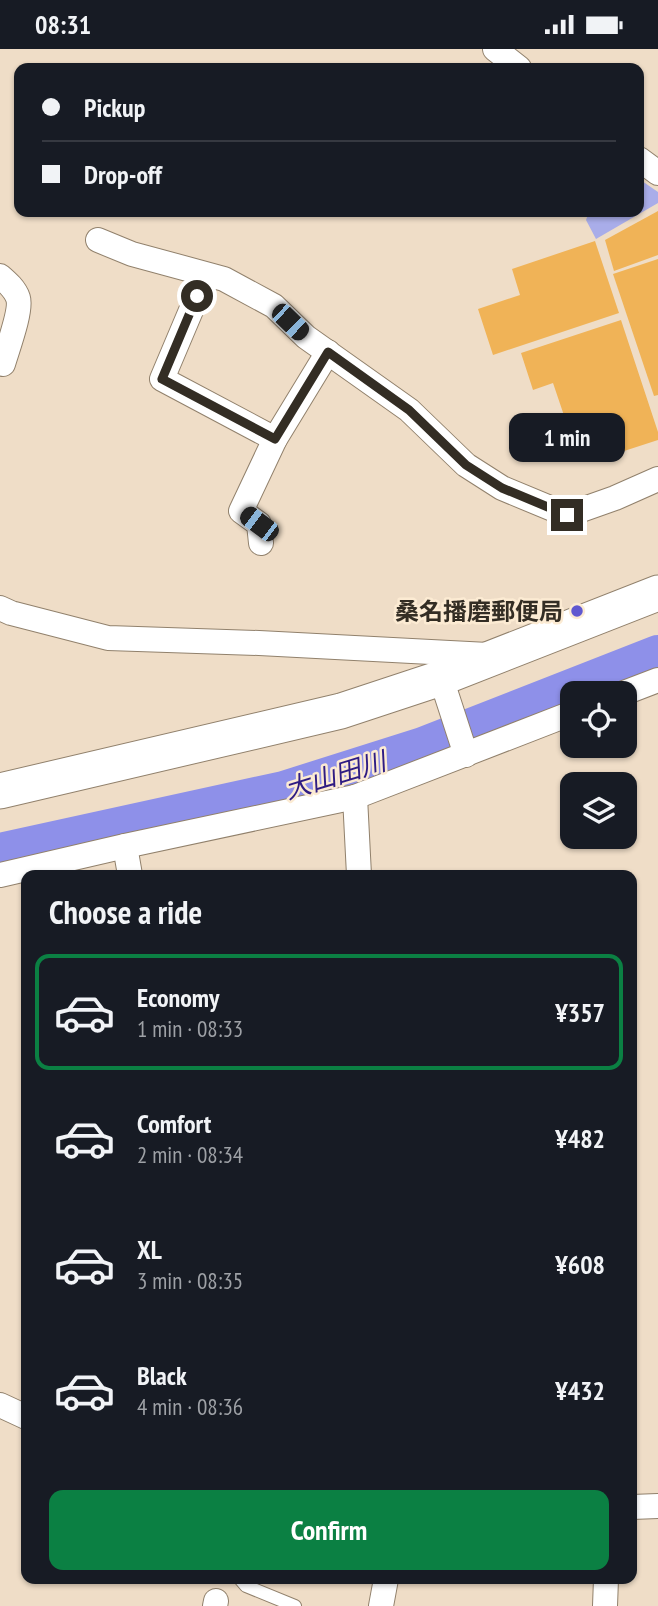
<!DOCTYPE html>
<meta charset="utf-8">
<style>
body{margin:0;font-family:"PT Sans Narrow","Noto Sans JP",sans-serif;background:#20242c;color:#f1f3f6;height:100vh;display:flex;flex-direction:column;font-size:26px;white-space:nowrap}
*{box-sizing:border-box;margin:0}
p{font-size:23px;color:#9ea1a6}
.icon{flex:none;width:38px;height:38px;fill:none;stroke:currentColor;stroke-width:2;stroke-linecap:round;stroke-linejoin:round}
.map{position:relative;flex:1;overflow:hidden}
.sheet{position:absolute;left:21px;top:821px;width:616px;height:714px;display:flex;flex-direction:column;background:#171b24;border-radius:14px;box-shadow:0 2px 5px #0004}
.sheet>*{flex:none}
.banner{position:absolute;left:14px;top:14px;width:630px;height:154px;border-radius:14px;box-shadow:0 2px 5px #0004;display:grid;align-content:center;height:154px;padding:0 28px;background:#171b24}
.tools{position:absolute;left:560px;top:632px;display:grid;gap:14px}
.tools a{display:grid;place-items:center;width:77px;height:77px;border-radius:14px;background:#171b24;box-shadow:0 2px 5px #0004;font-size:35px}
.end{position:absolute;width:32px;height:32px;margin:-16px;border:9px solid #332d24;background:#fff;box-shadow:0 0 0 4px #fff}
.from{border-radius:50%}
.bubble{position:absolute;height:49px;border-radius:14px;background:#171b24;box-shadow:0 2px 5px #0004;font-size:23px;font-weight:800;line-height:49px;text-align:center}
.car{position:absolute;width:21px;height:42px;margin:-21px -10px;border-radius:9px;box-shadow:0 0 5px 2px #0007;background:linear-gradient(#222 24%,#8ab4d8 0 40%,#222 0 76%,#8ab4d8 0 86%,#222 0)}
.banner b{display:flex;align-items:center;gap:24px;height:66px;font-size:26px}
.banner b+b{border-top:2px solid #363941}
.banner i{width:18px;height:18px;background:#f1f3f6}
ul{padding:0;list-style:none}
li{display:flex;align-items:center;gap:21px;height:116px;margin:0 14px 10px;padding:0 14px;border:4px solid transparent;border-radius:14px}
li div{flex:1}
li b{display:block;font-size:26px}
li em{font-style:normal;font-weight:800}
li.active{border-color:#0b8043}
li>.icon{width:63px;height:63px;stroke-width:1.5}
h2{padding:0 28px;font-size:32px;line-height:84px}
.primary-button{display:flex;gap:14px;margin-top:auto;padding:14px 28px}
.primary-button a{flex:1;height:80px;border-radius:14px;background:#0b8043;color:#fff;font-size:28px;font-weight:800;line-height:80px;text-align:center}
.status{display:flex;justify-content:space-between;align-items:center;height:49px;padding:0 35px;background:#171b24;direction:ltr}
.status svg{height:19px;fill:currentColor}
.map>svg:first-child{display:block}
</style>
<div class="status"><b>08:31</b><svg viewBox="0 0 49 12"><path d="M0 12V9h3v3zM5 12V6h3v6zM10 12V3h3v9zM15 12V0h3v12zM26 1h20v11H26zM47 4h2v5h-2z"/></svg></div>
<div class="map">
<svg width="658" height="1557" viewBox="0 0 658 1557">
<rect width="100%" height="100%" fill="#efddc7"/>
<path fill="#a9ade9" d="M639,130L658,143V154L596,190L586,171L589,163H639Z"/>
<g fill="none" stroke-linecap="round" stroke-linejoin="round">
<path stroke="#8e90e9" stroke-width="42" d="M0,805L284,743L423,699L658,607"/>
</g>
<g fill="#f0b357">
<path d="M658,162V206L614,222L605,191Z"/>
<path d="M595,192L619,264L493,306L478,260L520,246L512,220Z"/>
<path d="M658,210V346L654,347L613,225Z"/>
<path d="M621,271L658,383V391L621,403L614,383L574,396L553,334L533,341L521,304Z"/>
</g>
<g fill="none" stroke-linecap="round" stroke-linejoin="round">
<defs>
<path id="lane" d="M240,1530L246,1537L295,1557"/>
<g id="street">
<path d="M495,0L519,19"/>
<path d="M639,110L658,124"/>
<path d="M98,191L132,205L224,230L274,257L306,288L409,361L466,416L502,439L567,466L615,449L658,430"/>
<path d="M206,226L162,330L275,390"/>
<path d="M0,227C7,233 15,240 18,249C22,261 7,301 3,315"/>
<path d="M261,494L259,475L241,462L275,390L328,303"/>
<path d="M0,559L11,564L108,589L259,594L488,606"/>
<path d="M441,629L466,706"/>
<path d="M624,644L658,631"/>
<path d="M355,748L359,826"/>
<path d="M125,797L130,826"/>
<path d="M0,826L125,797L355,748L572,664"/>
<path d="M0,1356L26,1368"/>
<path d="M632,1458L658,1457"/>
<path d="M215,1557L216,1552"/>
<path d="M381,1557L386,1530"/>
<path d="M605,1557L606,1530"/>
</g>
<path id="secondary" d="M0,742L341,662L441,629L658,544"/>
</defs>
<use href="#lane" stroke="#91816c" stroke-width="14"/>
<use href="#street" stroke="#91816c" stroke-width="26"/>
<use href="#secondary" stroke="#91816c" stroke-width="37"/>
<use href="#lane" stroke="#fff" stroke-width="12"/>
<use href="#street" stroke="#fff" stroke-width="24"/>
<use href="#secondary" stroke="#fff" stroke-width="35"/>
</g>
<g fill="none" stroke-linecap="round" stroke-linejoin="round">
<path stroke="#332d24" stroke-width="9" d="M197,247L162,330L275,390L328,303L409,361L466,416L502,439L567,466"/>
</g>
<circle fill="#6058d0" stroke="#fcebd3" stroke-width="2.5" cx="577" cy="562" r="7"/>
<g text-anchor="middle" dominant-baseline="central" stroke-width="5" stroke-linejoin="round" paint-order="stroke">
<g font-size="24" font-weight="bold" fill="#332d24" stroke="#fcebd3" text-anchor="end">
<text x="563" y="562">桑名播磨郵便局</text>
</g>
<g font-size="26" font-style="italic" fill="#2f1c83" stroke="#fcebd3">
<text transform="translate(335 726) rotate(-17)">大山田川</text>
</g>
</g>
</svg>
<div class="tools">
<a><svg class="icon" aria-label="locate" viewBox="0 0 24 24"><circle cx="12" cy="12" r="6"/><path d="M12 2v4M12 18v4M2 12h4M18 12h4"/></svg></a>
<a><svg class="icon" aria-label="layers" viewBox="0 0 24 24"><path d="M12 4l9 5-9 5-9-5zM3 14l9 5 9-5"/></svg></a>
</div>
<i class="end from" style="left:197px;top:247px"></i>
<i class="end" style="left:567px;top:466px"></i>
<div class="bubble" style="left:509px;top:364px;width:116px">1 min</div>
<i class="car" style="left:290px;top:273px;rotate:134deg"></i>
<i class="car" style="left:259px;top:475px;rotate:307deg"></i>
<div class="banner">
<b><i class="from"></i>Pickup</b>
<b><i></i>Drop-off</b>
</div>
<section class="sheet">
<h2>Choose a ride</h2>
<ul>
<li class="active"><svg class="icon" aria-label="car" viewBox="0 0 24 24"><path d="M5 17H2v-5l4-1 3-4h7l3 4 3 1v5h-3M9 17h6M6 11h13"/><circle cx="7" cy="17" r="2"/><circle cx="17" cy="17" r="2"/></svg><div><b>Economy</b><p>1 min · 08:33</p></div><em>¥357</em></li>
<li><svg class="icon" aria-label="car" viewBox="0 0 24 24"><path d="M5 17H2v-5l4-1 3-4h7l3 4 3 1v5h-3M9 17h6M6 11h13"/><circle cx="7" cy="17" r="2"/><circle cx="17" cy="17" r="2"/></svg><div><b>Comfort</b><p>2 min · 08:34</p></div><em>¥482</em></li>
<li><svg class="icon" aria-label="car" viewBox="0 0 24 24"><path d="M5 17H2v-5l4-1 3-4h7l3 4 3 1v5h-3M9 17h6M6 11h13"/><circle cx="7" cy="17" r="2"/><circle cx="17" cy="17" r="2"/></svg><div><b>XL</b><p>3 min · 08:35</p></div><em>¥608</em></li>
<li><svg class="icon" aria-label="car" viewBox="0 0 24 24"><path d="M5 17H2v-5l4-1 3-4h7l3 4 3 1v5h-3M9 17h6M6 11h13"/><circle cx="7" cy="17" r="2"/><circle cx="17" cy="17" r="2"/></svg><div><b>Black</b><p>4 min · 08:36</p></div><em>¥432</em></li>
</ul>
<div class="primary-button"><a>Confirm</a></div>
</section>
</div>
